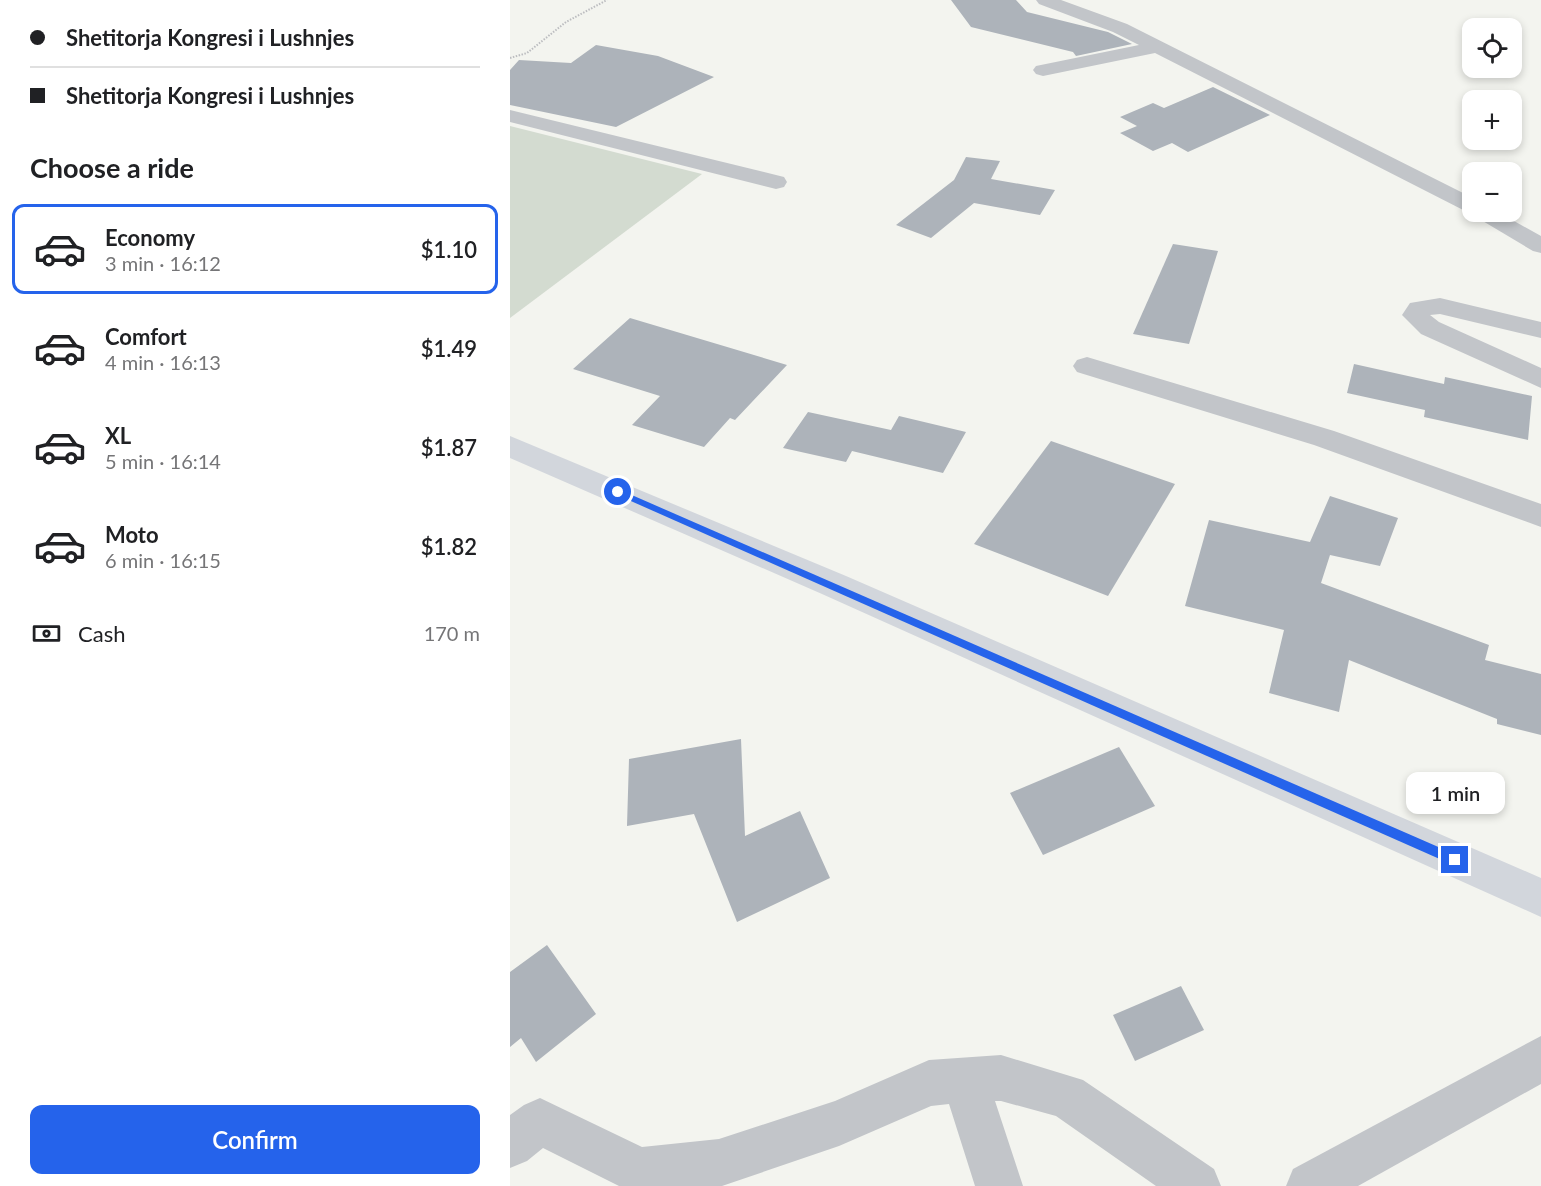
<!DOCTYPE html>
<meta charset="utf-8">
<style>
body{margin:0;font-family:Lato,sans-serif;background:#f2f2f2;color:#202124;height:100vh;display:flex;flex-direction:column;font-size:22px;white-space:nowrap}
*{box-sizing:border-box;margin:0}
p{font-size:20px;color:#757577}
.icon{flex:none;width:33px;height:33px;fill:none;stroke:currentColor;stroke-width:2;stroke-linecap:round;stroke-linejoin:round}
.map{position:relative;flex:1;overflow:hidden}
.sheet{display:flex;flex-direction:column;background:#fff;width:510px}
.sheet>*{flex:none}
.banner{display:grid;align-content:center;height:132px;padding:0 30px;background:#fff}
.controls{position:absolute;left:952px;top:18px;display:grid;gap:12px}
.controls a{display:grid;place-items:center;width:60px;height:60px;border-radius:12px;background:#fff;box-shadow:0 3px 9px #0003;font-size:30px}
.end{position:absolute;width:27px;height:27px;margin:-14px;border:8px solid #2563eb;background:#fff;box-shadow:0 0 0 3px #fff}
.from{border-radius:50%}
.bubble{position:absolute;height:42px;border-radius:12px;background:#fff;box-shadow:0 3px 9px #0003;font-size:20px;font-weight:600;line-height:42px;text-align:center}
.banner b{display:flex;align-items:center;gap:21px;height:57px;font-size:22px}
.banner b+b{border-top:2px solid #e0e0e0}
.banner i{width:15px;height:15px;background:#202124}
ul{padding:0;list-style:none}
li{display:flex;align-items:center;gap:18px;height:90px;margin:0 12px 9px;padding:0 18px;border:3px solid transparent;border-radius:12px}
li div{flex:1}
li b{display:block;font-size:22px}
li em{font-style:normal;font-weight:600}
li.selected{border-color:#2563eb}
li>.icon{width:54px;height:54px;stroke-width:1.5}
h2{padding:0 30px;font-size:27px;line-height:72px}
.pay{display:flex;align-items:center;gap:15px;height:66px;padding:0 30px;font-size:22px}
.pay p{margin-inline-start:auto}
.primary-button{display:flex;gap:12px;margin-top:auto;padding:12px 30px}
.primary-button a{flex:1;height:69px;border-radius:12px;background:#2563eb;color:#fff;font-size:24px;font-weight:600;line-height:69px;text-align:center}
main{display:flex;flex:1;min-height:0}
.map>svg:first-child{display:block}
</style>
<main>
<section class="sheet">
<div class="banner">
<b><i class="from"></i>Shetitorja Kongresi i Lushnjes</b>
<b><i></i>Shetitorja Kongresi i Lushnjes</b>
</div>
<h2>Choose a ride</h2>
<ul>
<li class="selected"><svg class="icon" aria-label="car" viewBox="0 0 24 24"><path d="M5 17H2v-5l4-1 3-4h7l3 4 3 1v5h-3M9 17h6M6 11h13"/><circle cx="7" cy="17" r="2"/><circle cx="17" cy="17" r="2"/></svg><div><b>Economy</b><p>3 min · 16:12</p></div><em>$1.10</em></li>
<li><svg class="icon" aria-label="car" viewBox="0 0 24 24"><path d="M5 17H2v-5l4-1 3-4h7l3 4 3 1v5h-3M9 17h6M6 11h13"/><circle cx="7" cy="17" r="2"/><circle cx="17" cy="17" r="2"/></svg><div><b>Comfort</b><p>4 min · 16:13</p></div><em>$1.49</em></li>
<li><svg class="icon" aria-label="car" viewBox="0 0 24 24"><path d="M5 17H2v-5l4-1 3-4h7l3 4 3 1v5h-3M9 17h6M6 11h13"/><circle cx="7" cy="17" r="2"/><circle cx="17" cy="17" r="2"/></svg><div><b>XL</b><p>5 min · 16:14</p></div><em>$1.87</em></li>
<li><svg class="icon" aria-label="car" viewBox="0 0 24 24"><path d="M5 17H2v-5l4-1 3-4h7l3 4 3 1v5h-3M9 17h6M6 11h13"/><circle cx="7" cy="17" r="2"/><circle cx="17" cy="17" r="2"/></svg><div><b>Moto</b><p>6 min · 16:15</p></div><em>$1.82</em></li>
</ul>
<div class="pay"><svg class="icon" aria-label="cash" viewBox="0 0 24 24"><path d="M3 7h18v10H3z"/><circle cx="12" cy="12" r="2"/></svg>Cash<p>170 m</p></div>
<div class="primary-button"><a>Confirm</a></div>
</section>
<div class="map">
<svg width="1031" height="1186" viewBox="0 0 1031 1186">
<rect width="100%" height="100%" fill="#f3f4ef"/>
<path fill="#d3dbd0" d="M0,126L192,174L0,318Z"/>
<g fill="#adb3ba">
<path d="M441,0H506L517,12L598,32L622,44L566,56L563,52L461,27Z"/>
<path d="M86,45L148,56L204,77L106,127L0,105V70L9,60L61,63Z"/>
<path d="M703,87L760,115L678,152L662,143L643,151L610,133L627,126L610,117L643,103L654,108Z"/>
<path d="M456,157L490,161L481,179L545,190L530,215L464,203L421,238L386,225L444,180Z"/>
<path d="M663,244L708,251L679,344L623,334Z"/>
<path d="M120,318L277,365L225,420L220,418L194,447L122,425L150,396L63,369Z"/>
<path d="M844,364L934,384L935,377L1022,396L1018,440L914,417L915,410L837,393Z"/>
<path d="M298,412L381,430L389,416L456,432L433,473L342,451L336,462L273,448Z"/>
<path d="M541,441L665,484L598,596L464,544Z"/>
<path d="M820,496L888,518L870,566L820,555L811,583L979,645L975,660L1031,674V735L987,724V719L839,660L829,712L759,693L774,630L675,606L699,520L800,542Z"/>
<path d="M231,739L235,836L290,811L320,878L227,922L184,814L117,826L119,759Z"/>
<path d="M609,747L645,806L533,855L500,793Z"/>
<path d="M37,945L86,1014L26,1062L11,1038L0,1047V972Z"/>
<path d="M671,986L694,1030L625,1061L603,1015Z"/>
</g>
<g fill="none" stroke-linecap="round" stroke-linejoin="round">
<path stroke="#bcbdc0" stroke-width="2" stroke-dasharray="1.5 1.5" stroke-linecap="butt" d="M0,58L17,53L56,22L97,0"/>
<g fill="#c2c5c9" fill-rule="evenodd">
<path d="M526,0H551L617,24L963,198V212H988L1031,236V253L1023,251L961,214L645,53L533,76L526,74L523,70L526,66L629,45L603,32L529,4Z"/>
<path d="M0,110L274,177L277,182L274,187L266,189L0,122Z"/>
<path d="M930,298L1031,322V338L930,314L920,315L929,322L1031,368V388L911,334L892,315L900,303Z"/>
<path d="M577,357L824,431L1031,504V527L804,445L567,372L563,366L567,360Z"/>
<path d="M1031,1036V1084L848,1186H776L783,1169Z"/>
<path d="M491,1055L573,1080L704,1169L711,1186H646L546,1116L491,1101H485L513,1186H465L439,1104L421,1106L329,1146L212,1186H109L33,1148L17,1161L0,1168V1115L14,1105L30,1098L132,1147L209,1139L325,1101L419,1060Z"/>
</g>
<path fill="#d2d6dc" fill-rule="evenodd" d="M0,436L336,576L1031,878V917L312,594L0,458Z"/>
</g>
<path fill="#2563eb" d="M108,489L949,856L951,860L949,864H941L105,494L103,492Z"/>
</svg>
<div class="controls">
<a><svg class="icon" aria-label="locate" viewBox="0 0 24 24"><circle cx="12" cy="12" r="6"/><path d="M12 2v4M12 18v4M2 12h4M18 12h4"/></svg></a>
<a>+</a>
<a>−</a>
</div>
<i class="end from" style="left:108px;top:492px"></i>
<i class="end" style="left:945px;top:860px"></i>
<div class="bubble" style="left:896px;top:772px;width:99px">1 min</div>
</div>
</main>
